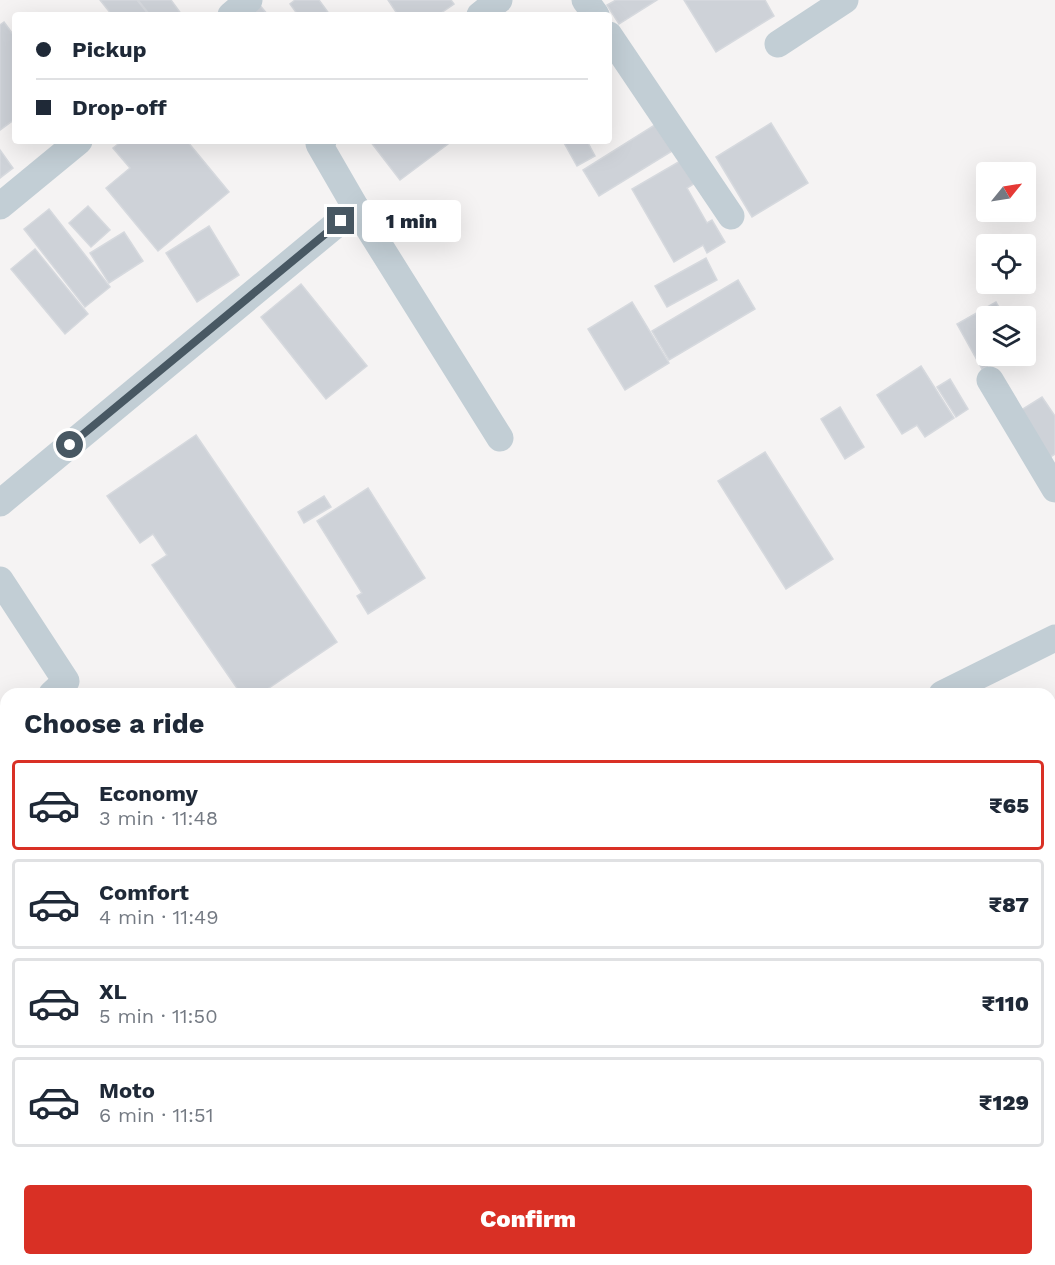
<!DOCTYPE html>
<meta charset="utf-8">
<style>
body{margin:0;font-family:"Work Sans",sans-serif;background:#f2f2f3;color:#1f2937;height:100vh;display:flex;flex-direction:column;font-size:22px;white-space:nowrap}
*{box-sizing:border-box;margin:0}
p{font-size:20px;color:#747a83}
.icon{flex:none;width:33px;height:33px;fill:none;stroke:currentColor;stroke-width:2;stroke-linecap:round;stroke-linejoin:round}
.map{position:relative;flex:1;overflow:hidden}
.details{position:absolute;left:0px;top:688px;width:1056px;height:578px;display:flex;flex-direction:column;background:#fff;border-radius:18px 18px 0 0;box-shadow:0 6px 24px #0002}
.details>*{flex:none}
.guide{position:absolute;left:12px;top:12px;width:600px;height:132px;border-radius:6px;box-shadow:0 6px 24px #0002;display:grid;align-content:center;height:132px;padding:0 24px;background:#fff}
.needle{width:39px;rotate:60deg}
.controls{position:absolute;left:976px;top:162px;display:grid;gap:12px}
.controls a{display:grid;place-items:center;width:60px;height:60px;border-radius:6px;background:#fff;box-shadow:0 6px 24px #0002;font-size:30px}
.end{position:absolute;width:27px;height:27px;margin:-14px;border:8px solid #485863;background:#fff;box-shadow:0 0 0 3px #fff}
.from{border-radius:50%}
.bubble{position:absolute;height:42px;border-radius:6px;background:#fff;box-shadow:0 6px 24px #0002;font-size:20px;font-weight:800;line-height:42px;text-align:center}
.guide b{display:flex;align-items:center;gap:21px;height:57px;font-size:22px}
.guide b+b{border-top:2px solid #e0e1e3}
.guide i{width:15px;height:15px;background:#1f2937}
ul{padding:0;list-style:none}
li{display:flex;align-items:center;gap:18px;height:90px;margin:0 12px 9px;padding:0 12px;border:3px solid #e0e1e3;border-radius:6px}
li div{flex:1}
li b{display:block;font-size:22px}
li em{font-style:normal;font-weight:800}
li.selected{border-color:#d93025}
li>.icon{width:54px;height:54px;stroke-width:1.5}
h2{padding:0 24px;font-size:27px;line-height:72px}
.primary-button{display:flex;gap:12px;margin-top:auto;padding:12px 24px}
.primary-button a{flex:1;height:69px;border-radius:6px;background:#d93025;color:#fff;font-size:24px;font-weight:800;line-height:69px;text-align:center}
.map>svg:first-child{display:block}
</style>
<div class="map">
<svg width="1055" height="1265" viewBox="0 0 1055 1265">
<rect width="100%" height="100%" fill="#f5f3f3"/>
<g fill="#ced2d8" stroke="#d6d9de" stroke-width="1.5">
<path d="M100,0H137L149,15H112Z"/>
<path d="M138,0H171L182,15H150Z"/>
<path d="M295,0H319L330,15H298L290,4Z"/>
<path d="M388,0H451L454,4L438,15H398Z"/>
<path d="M616,0H657L619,24L607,5Z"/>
<path d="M684,0H765L774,16L716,52Z"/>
<path d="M258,3L268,15H243Z"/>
<path d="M4,22L15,37V119L0,130V25Z"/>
<path d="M661,121L677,148L599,196L583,170Z"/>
<path d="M771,123L808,183L752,217L716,157Z"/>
<path d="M122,141H187L229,192L158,251L106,188L130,168L113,148Z"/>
<path d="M370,141H452L400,180Z"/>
<path d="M563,141H587L595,156L577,166Z"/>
<path d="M0,150L13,168L0,178Z"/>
<path d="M687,157L700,180L687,188L707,223L712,220L725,242L707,253L703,245L674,262L632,189Z"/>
<path d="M88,206L110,230L91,247L69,223Z"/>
<path d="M49,209L110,287L85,307L24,229Z"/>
<path d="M209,226L239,275L197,302L166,253Z"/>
<path d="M124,232L143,261L109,283L90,253Z"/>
<path d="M35,249L88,314L65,334L11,269Z"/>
<path d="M706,258L717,280L667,307L655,286Z"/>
<path d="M738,280L755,309L669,360L652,331Z"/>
<path d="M301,284L367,366L326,399L261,317Z"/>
<path d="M632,302L669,363L625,390L588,329Z"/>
<path d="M996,302L1004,316H987V356H1006L982,369L957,324Z"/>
<path d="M921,366L954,418L925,437L917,425L902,434L877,395Z"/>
<path d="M950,379L968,409L956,417L937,387Z"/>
<path d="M1042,397L1055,416V454L1047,459L1018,412Z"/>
<path d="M840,407L864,447L845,459L821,419Z"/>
<path d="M196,435L337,642L260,694H241L152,565L167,555L153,534L140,543L107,496Z"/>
<path d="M765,452L833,559L786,589L718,481Z"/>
<path d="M368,488L425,578L368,614L357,596L362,593L317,521Z"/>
<path d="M324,496L331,507L304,523L298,512Z"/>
<path d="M253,1260H273L276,1265H246Z"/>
</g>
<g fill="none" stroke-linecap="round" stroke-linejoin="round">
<g stroke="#c2ced5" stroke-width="27">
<path d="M585,0L596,15"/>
<path d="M231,15L249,0"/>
<path d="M480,15L499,0"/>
<path d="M609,35L731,216"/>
<path d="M778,44L845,0"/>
<path d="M0,206L79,141"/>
<path d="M356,208L500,438"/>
<path d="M990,380L1055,489"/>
<path d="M0,503L356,208L319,144L323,141"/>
<path d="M0,580L66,681L52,694"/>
<path d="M942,694L1055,638"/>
<path d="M0,743L6,738"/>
<path d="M0,932L6,943"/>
<path d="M0,967L6,963"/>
<path d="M0,1234L6,1229"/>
<path d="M470,1260L473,1265"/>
<path d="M738,1260L741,1265"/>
<path d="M212,1265L219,1260"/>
</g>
</g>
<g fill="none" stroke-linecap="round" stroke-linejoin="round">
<path stroke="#485863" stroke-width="8" d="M70,445L341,221"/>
</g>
</svg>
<div class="controls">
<a><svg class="needle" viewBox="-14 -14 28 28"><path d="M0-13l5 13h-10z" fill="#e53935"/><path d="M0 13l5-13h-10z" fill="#747a83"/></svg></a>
<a><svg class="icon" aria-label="locate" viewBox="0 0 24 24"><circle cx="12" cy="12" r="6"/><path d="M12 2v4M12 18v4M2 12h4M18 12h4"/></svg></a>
<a><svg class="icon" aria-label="layers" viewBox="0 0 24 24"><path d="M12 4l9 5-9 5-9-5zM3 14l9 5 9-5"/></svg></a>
</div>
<i class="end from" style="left:70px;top:445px"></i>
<i class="end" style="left:341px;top:221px"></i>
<div class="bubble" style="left:362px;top:200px;width:99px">1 min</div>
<div class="guide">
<b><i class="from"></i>Pickup</b>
<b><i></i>Drop-off</b>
</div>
<section class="details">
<h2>Choose a ride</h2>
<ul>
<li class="selected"><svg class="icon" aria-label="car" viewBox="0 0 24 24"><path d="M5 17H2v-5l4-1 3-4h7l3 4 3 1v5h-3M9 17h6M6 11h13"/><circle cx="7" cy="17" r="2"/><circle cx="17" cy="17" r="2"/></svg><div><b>Economy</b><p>3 min · 11:48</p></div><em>₹65</em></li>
<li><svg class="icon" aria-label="car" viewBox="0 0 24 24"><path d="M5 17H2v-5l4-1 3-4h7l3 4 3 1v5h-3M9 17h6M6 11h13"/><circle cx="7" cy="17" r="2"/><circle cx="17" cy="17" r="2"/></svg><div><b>Comfort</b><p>4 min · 11:49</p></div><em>₹87</em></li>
<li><svg class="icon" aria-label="car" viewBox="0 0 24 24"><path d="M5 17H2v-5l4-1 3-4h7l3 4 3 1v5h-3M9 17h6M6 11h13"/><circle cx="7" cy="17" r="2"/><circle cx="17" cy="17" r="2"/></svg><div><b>XL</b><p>5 min · 11:50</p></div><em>₹110</em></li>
<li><svg class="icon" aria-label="car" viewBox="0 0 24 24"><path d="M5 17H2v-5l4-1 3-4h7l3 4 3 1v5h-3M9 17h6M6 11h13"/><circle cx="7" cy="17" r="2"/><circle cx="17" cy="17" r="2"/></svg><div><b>Moto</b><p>6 min · 11:51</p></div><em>₹129</em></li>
</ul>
<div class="primary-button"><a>Confirm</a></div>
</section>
</div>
